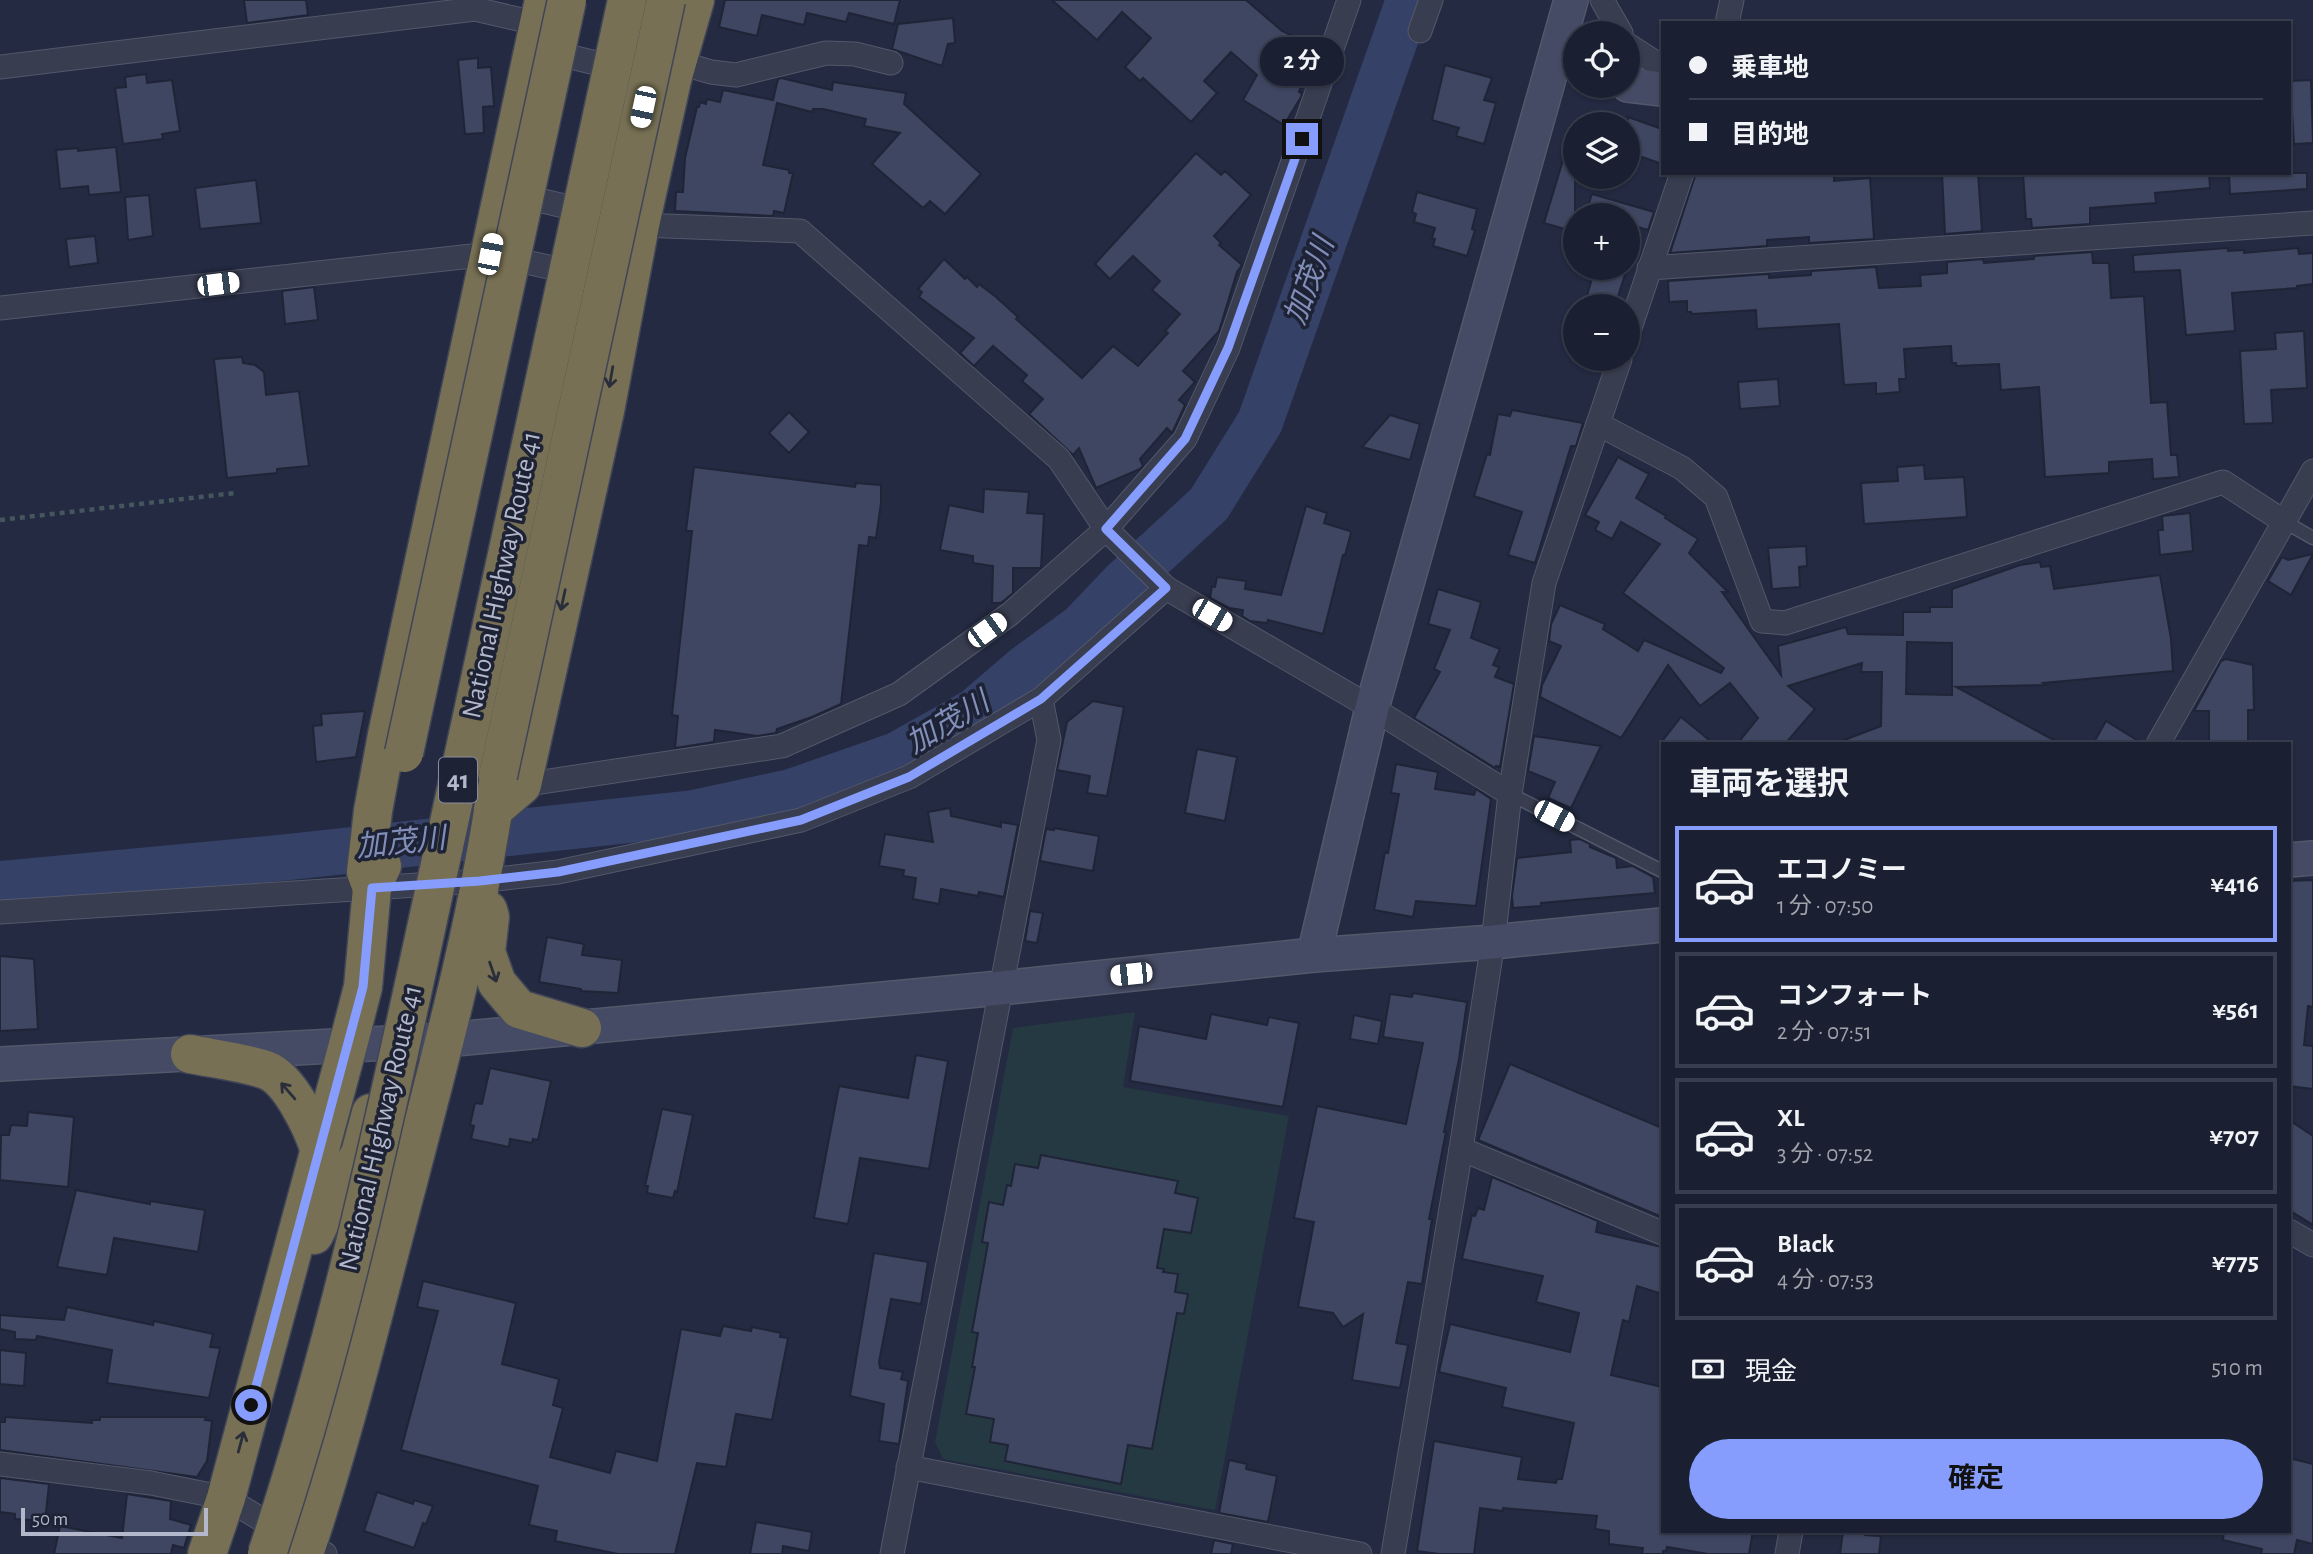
<!DOCTYPE html>
<html lang="ja">
<meta charset="utf-8">
<style>
body{margin:0;font-family:"Alegreya Sans","Noto Sans JP",sans-serif;background:#232839;color:#f1f3f6;height:100vh;display:flex;flex-direction:column;font-size:26px;white-space:nowrap}
*{box-sizing:border-box;margin:0}
p{font-size:23px;color:#9fa3ab}
.icon{flex:none;width:38px;height:38px;fill:none;stroke:currentColor;stroke-width:2;stroke-linecap:round;stroke-linejoin:round}
.map{position:relative;flex:1;overflow:hidden}
.side{position:absolute;left:1661px;top:742px;width:630px;height:791px;display:flex;flex-direction:column;background:#1a2031;border-radius:0px;box-shadow:0 2px 5px #0004,0 0 0 2px #383e4d}
.side>*{flex:none}
.banner{position:absolute;left:1661px;top:21px;width:630px;height:154px;border-radius:0px;box-shadow:0 2px 5px #0004,0 0 0 2px #383e4d;display:grid;align-content:center;height:154px;padding:0 28px;background:#1a2031}
.fabs{position:absolute;left:1563px;top:21px;display:grid;gap:14px}
.fabs a{display:grid;place-items:center;width:77px;height:77px;border-radius:50%;background:#1a2031;box-shadow:0 2px 5px #0004,0 0 0 2px #383e4d;font-size:35px}
.scale{position:absolute;left:21px;bottom:18px;width:187px;box-sizing:border-box;padding-left:7px;border:4px solid #b4b8cb;border-top:0;font-size:19px;line-height:24px;white-space:nowrap;color:#b4b8cb;-webkit-text-stroke:5px #1d2235;paint-order:stroke}
.end{position:absolute;width:32px;height:32px;margin:-16px;border:9px solid #869dfe;background:#111;box-shadow:0 0 0 4px #111}
.from{border-radius:50%}
.bubble{position:absolute;height:49px;border-radius:24px;background:#1a2031;box-shadow:0 2px 5px #0004,0 0 0 2px #383e4d;font-size:23px;font-weight:700;line-height:49px;text-align:center}
.car{position:absolute;width:21px;height:42px;margin:-21px -10px;border-radius:9px;box-shadow:0 0 5px 2px #0007;background:linear-gradient(#fff 24%,#345 0 40%,#fff 0 76%,#345 0 86%,#fff 0)}
.banner b{display:flex;align-items:center;gap:24px;height:66px;font-size:26px}
.banner b+b{border-top:2px solid #383e4d}
.banner i{width:18px;height:18px;background:#f1f3f6}
ul{padding:0;list-style:none}
li{display:flex;align-items:center;gap:21px;height:116px;margin:0 14px 10px;padding:0 14px;border:4px solid #383e4d;border-radius:0px}
li div{flex:1}
li b{display:block;font-size:26px}
li em{font-style:normal;font-weight:700}
li.current{border-color:#869dfe}
li>.icon{width:63px;height:63px;stroke-width:1.5}
h2{padding:0 28px;font-size:32px;line-height:84px}
.pay{display:flex;align-items:center;gap:18px;height:77px;padding:0 28px;font-size:26px}
.pay p{margin-inline-start:auto}
.cta{display:flex;gap:14px;margin-top:auto;padding:14px 28px}
.cta a{flex:1;height:80px;border-radius:42px;background:#869dfe;color:#111;font-size:28px;font-weight:700;line-height:80px;text-align:center}
.map>svg:first-child{display:block}
</style>
<div class="map">
<svg width="2313" height="1554" viewBox="0 0 2313 1554">
<rect width="100%" height="100%" fill="#232a41"/>
<path fill="#253942" d="M1135,1012L1123,1087L1289,1116L1215,1510L943,1459L935,1442L1013,1028Z"/>
<g fill="none" stroke-linecap="round" stroke-linejoin="round">
<path stroke="#364168" stroke-width="46" d="M0,884L289,857L694,813L791,792L897,755L975,711L1025,668L1081,627L1122,584L1209,504L1260,422L1409,0"/>
</g>
<g fill="#3f4661" stroke="#1f2437" stroke-width="2" fill-rule="evenodd">
<path d="M244,0H306L308,15L247,23Z"/>
<path d="M725,0H900L894,24L849,13L846,22L807,13L804,25L762,15L757,36L719,27Z"/>
<path d="M1052,0H1246L1282,31L1318,48L1299,92L1302,93L1301,97L1284,125L1243,100L1257,75L1231,52L1204,81L1217,93L1191,122L1143,78L1140,81L1125,67L1151,38L1122,12L1097,40Z"/>
<path d="M953,18L955,43L948,44L942,66L892,49L898,24Z"/>
<path d="M478,58V68L491,67L494,106L483,107L484,133L465,134L458,60Z"/>
<path d="M1445,65L1492,78L1484,100L1496,103L1484,144L1456,136L1459,128L1432,120Z"/>
<path d="M146,74L147,83L172,80L180,131L162,134L163,139L123,144L115,88L126,87L125,77Z"/>
<path d="M781,78L832,90L833,82L906,93L904,104L981,174L945,214L930,201L923,208L872,164L900,133L864,126L866,119L823,109H813L812,112L777,103L763,165L789,170V173H793L784,213L774,211L773,216L675,211L676,192H683L685,158L697,107H699L700,102L706,104L707,99L720,102L723,90L773,100L778,79Z"/>
<path d="M2311,80L2313,143L2294,144L2290,81Z"/>
<path d="M1628,117L1662,129V164L1628,152Z"/>
<path d="M1570,137L1575,138V232L1544,223Z"/>
<path d="M116,147L121,192L89,195L88,186L60,189L56,150L78,148V151Z"/>
<path d="M1196,153L1221,175L1225,171L1251,195L1214,236L1221,243L1219,245L1242,265L1237,272L1219,331L1183,371L1195,382L1179,400L1185,405L1173,431L1172,433L1167,428L1140,459L1143,466L1140,469L1096,488L1079,448L1073,455L1029,414L1043,399L1022,381L1027,375L993,346L974,366L960,353L974,338L919,297L922,292L918,289L944,259L965,279L967,277L977,287L979,284L996,297L1018,317L1016,319L1082,378L1113,346L1138,366L1168,333L1165,331L1180,314L1152,290L1160,281L1133,256L1110,279L1095,264Z"/>
<path d="M1696,173H1834V181L1870,178L1874,239L1809,243V237L1767,240V246L1670,253Z"/>
<path d="M1942,173H1978L1982,231L1945,234Z"/>
<path d="M2023,173H2209L2210,188L2155,193L2156,203L2090,208V224L2032,228L2031,219H2026Z"/>
<path d="M2229,173H2307V189L2230,194Z"/>
<path d="M256,180L261,223L200,229L195,188Z"/>
<path d="M1417,192L1477,209L1472,229L1475,230L1467,256L1433,246L1435,239L1432,238L1435,228L1414,222L1416,214L1412,212Z"/>
<path d="M1592,194L1654,212L1648,230L1628,224V215H1585Z"/>
<path d="M149,195L153,236L128,240L125,197Z"/>
<path d="M95,236L98,263L69,267L66,239Z"/>
<path d="M2228,248V251L2244,250V253L2298,248L2299,254L2313,253V284L2297,286V288L2232,293L2235,331L2186,335L2180,270L2134,272L2133,255Z"/>
<path d="M2092,252L2093,263H2109L2111,298L2144,296L2151,403L2167,402L2171,455H2177L2179,477L2153,479L2152,459L2109,462V473L2045,477L2039,387L2001,390L1999,364L1956,366V363H1952L1951,346L1904,349L1906,379H1899L1900,392L1876,394V383L1844,385L1839,324L1757,329L1756,310L1692,314L1691,312H1687V301L1669,302L1668,281L1769,274V278L1811,275V271L1876,267L1879,288L1921,286L1920,275L1947,273V262L1983,259L1984,263L2034,259V256Z"/>
<path d="M1595,268H1627L1615,306H1584Z"/>
<path d="M314,287L318,320L285,324L282,291Z"/>
<path d="M2304,331L2307,388L2271,390L2273,423L2244,424L2240,351L2276,349L2275,333Z"/>
<path d="M242,357L243,363L255,365L264,372L266,395L299,391L309,466L277,469V473L227,478L214,359Z"/>
<path d="M1778,379L1780,406L1740,409L1738,382Z"/>
<path d="M1512,410L1583,423L1576,446H1571L1535,563L1508,555L1522,512L1474,496L1487,454L1490,455L1498,414L1510,416Z"/>
<path d="M789,412L809,432L789,453L769,433Z"/>
<path d="M1390,415L1420,424L1410,460L1362,447Z"/>
<path d="M1618,457L1649,474L1636,498L1666,516L1665,518L1698,539L1689,553L1728,592H1722L1781,675L1778,646L1846,627L1848,634L1903,635V612H1930V607H1952V589L2020,565L2040,562L2041,567L2050,566L2054,589L2160,575L2171,639L2173,671L2043,683L2046,685L1956,687L2061,744H1839V742L1881,726L1882,672H1861L1862,663L1788,686L1815,709L1785,744H1737L1758,718L1730,683L1700,706L1668,665L1621,738L1540,697L1542,685L1561,646L1549,641L1551,624L1560,605L1605,624L1603,629L1638,651L1644,640L1721,673L1724,668L1623,593L1660,544L1621,522L1612,539L1595,530L1599,522L1585,515ZM1907,642L1952,643V695L1906,694Z"/>
<path d="M1924,465L1925,479L1964,477L1967,517L1864,524L1861,483L1898,481L1897,467Z"/>
<path d="M694,467L855,487L856,483L881,485V503L876,538L869,537L868,546L859,545L841,704L812,717L777,729L776,733L757,736L715,730L714,742L675,748L678,716L672,715L692,531H686Z"/>
<path d="M984,489L1029,492L1027,513L1044,514L1041,568H1013V593L1001,603H992L993,566L973,563V556L940,550L949,505L983,512Z"/>
<path d="M1306,506L1327,513L1324,523L1350,531L1351,533L1345,555H1343L1323,634L1268,620L1267,623L1250,621L1242,616L1243,610L1229,608L1210,598L1212,586L1215,587L1217,577L1246,581L1245,589L1281,595Z"/>
<path d="M2190,513L2193,551L2160,555L2158,530H2163L2162,516Z"/>
<path d="M1806,546L1807,566L1799,567L1800,587L1772,589L1768,548Z"/>
<path d="M2313,554L2291,595L2268,581L2282,557L2288,560Z"/>
<path d="M1438,589L1481,602L1471,638L1500,649L1493,665L1499,667L1495,677L1514,684L1500,767L1496,766L1495,768L1414,718L1440,672L1434,669L1450,630L1428,624Z"/>
<path d="M2226,659L2253,665L2254,710H2248V744H2209V711H2194L2221,661Z"/>
<path d="M1093,701L1124,707L1107,796L1087,793L1090,776L1057,770L1067,722Z"/>
<path d="M365,711L356,757L316,762L313,726L322,725L321,714Z"/>
<path d="M1681,717L1714,744H1660Z"/>
<path d="M2106,721L2143,744H2093Z"/>
<path d="M1534,736L1601,746L1571,808L1548,798L1555,782L1528,771Z"/>
<path d="M1197,749L1237,757L1225,821L1185,813Z"/>
<path d="M1396,764L1438,772L1435,789L1474,795L1476,789L1491,799L1476,906L1416,901L1413,917L1374,910L1385,852L1388,853L1399,794L1391,793Z"/>
<path d="M950,808L951,816L1001,827V822L1018,825L1004,897L979,892L978,896L941,889L939,904L913,899L916,878L903,876L904,870L879,866L885,834L933,842L928,812Z"/>
<path d="M1054,828L1099,836L1093,871L1040,861L1046,829L1054,830Z"/>
<path d="M1580,839L1590,844V847L1616,858L1617,868L1633,866L1653,877L1655,893L1541,903V906L1513,908L1512,896L1517,858L1571,852L1570,840Z"/>
<path d="M2313,880V1007L2308,1006L2304,1045L2313,1046V1089L2289,1086V881Z"/>
<path d="M1030,911L1043,913L1037,943L1025,941Z"/>
<path d="M547,937L584,944L582,955L622,960L618,993L581,991V989L539,982Z"/>
<path d="M0,956L34,959L38,1029L0,1031Z"/>
<path d="M1413,993L1467,1002L1459,1059L1444,1132H1446L1429,1219H1432L1422,1284L1408,1282L1396,1343L1408,1345L1400,1388L1352,1380L1363,1314L1343,1327L1333,1313L1298,1307L1314,1222L1294,1218L1317,1106L1406,1124L1423,1043L1383,1037L1390,994L1412,997Z"/>
<path d="M1211,1014L1267,1025L1269,1017L1299,1023L1283,1107L1130,1081L1139,1026L1206,1039Z"/>
<path d="M1354,1015L1382,1021L1378,1044L1350,1039Z"/>
<path d="M916,1055L948,1061L929,1169L860,1158L848,1224L814,1218L839,1086L908,1098Z"/>
<path d="M1510,1064L1662,1128V1217L1478,1140Z"/>
<path d="M490,1068L551,1081L538,1140L533,1139L532,1143L510,1139L509,1147L471,1139L474,1126L470,1125L475,1103L482,1104Z"/>
<path d="M662,1109L693,1115L677,1192L675,1191L673,1198L647,1193L648,1186H645Z"/>
<path d="M28,1112L74,1117L68,1187L0,1180L1,1135H9L11,1125L27,1126Z"/>
<path d="M2289,1120L2313,1136V1225L2289,1210Z"/>
<path d="M1041,1155L1178,1181L1175,1193L1198,1198L1191,1233L1164,1229L1157,1268L1164,1269L1163,1272L1178,1274L1175,1292L1188,1294L1184,1314L1177,1313L1152,1449L1128,1445L1121,1484L1005,1461L1008,1445L990,1442L994,1419L966,1414L975,1367H972L978,1333L972,1332L988,1243L982,1242L989,1202L1003,1205L1007,1185L1011,1186L1015,1164L1038,1168Z"/>
<path d="M1492,1177L1598,1221L1596,1232L1662,1247V1294L1637,1286L1629,1322L1623,1320L1611,1375L1662,1387V1531H1753L1749,1554H1708L1667,1547L1666,1551H1663V1554H1642L1643,1548L1609,1544V1531L1595,1529L1597,1516L1503,1508V1511L1480,1508L1474,1554H1439L1417,1551L1434,1441L1522,1457L1518,1479L1556,1483L1557,1479H1562L1574,1423L1502,1407L1506,1388L1439,1372L1450,1324L1570,1352L1579,1313L1536,1302L1543,1276L1462,1259L1472,1215L1475,1216L1478,1208L1484,1210Z"/>
<path d="M76,1190L150,1204V1201L205,1210L198,1252L114,1238L107,1275L57,1267Z"/>
<path d="M874,1253L928,1262L921,1304L891,1299L879,1362L880,1368L903,1372L901,1379L908,1381L899,1444L879,1441L884,1404L850,1396Z"/>
<path d="M423,1281L516,1303L502,1364L559,1379L553,1405L563,1408L550,1457L610,1473L616,1451L657,1461L681,1329L720,1336L723,1326L751,1331L752,1327L781,1333L780,1337L788,1338L772,1420L736,1414L726,1467L697,1463L675,1554H618L555,1541L557,1531L529,1525L538,1486L401,1450L438,1311L417,1307Z"/>
<path d="M67,1307L153,1325L154,1321L213,1334L210,1347L220,1348L209,1398L107,1383L112,1350L37,1336L36,1340L15,1339V1332L0,1329V1315L64,1320Z"/>
<path d="M0,1350L26,1353L24,1386L0,1384Z"/>
<path d="M5,1417L92,1423V1420H100V1417H206L205,1420L212,1421L207,1461L197,1477L0,1450V1422H5Z"/>
<path d="M2289,1458L2313,1464V1544L2297,1540L2294,1554H2261L2262,1549L2223,1540L2224,1531H2289Z"/>
<path d="M1229,1460L1247,1464L1246,1469L1277,1476L1268,1522L1219,1513Z"/>
<path d="M0,1478L49,1484L45,1521L15,1519V1514L0,1512Z"/>
<path d="M377,1492L413,1504L414,1500L433,1506L426,1524L423,1523L414,1548L364,1531Z"/>
<path d="M127,1494L171,1501L170,1519L191,1525L184,1548L173,1545L171,1554H54L60,1526L122,1538Z"/>
<path d="M756,1522L812,1532L809,1551L783,1546L782,1554H750Z"/>
<path d="M1843,1531H1865V1535L1881,1536L1879,1554H1840Z"/>
<path d="M1214,1540L1233,1544L1231,1554H1211Z"/>
</g>
<g fill="none" stroke-linecap="round" stroke-linejoin="round">
<defs>
<g id="lane">
<path d="M2283,521L2313,538"/>
<path d="M1510,794L1662,871"/>
</g>
<g id="street">
<path d="M1602,0L1621,33"/>
<path d="M1727,23L1732,0"/>
<path d="M1420,31L1431,0"/>
<path d="M1628,45L1662,67"/>
<path d="M546,51L625,70"/>
<path d="M677,62L711,72L736,75L826,53L855,54L891,63"/>
<path d="M0,67L475,9L539,24"/>
<path d="M514,194L593,213"/>
<path d="M629,222L640,225L800,231L1059,459L1106,529L1166,588L1372,708L1510,794"/>
<path d="M1649,268L2313,223"/>
<path d="M0,308L490,254L580,274"/>
<path d="M1628,334L1682,173"/>
<path d="M1598,424L1682,468L1716,497L1762,621L1785,623L2223,482L2283,521"/>
<path d="M2158,744L2313,471"/>
<path d="M522,785L782,746L899,694L1010,614L1106,529L1185,439L1228,348L1349,0"/>
<path d="M0,912L480,881L558,872L801,820L909,777L1041,699L1166,588"/>
<path d="M1461,1149L1662,1233"/>
<path d="M2289,1231L2313,1245"/>
<path d="M0,1464L151,1483L226,1498L307,1547L325,1554"/>
<path d="M908,1467L1360,1554"/>
<path d="M892,1554L1049,740L1041,699"/>
<path d="M1393,1554L1461,1149L1493,942L1510,794L1544,583L1620,359"/>
<path d="M1787,1554L1791,1531"/>
</g>
<g id="secondary">
<path d="M1628,85L1662,89"/>
<path d="M2289,860L2313,858"/>
<path d="M1314,955L1372,708L1571,0"/>
<path d="M0,1064L445,1040L1000,988L1314,955L1493,942L1662,925"/>
</g>
<g id="highway">
<path d="M493,810L522,785L605,411L640,225L672,80L695,0"/>
<path d="M372,888L366,872L373,811L387,735L544,0"/>
<path d="M488,910L490,917L486,952L497,983L519,1009L582,1028"/>
<path d="M190,1054C215,1059 242,1062 266,1070C290,1079 312,1127 320,1151"/>
<path d="M314,1235L330,1202L360,1154L371,1113"/>
<path d="M207,1554L226,1498L348,1045L363,987L372,888L382,866"/>
<path d="M304,1554C345,1432 375,1306 408,1182C442,1051 478,919 497,785"/>
</g>
</defs>
<use href="#lane" stroke="#53586b" stroke-width="15"/>
<use href="#street" stroke="#53586b" stroke-width="25"/>
<use href="#secondary" stroke="#53586b" stroke-width="36"/>
<use href="#highway" stroke="#404558" stroke-width="41"/>
<path stroke="#44565e" stroke-width="4.5" stroke-dasharray="5 5" stroke-linecap="butt" d="M0,520L235,493"/>
<use href="#lane" stroke="#383d50" stroke-width="12"/>
<use href="#street" stroke="#383d50" stroke-width="23"/>
<use href="#secondary" stroke="#454b64" stroke-width="33"/>
<use href="#highway" stroke="#777054" stroke-width="38"/>
<defs>
<g id="highway-bridge">
<path d="M404,753L567,0"/>
<path d="M498,776L666,0"/>
<path d="M267,1554C344,1323 392,1084 444,846C505,564 566,282 627,0"/>
</g>
</defs>
<use href="#highway-bridge" stroke="#404558" stroke-width="41" stroke-linecap="butt"/>
<use href="#highway-bridge" stroke="#777054" stroke-width="38"/>
</g>
<defs><path id="oneway-shaft" d="M-6 0H5M1.5-3L5.5 0L1.5 3" fill="none" stroke-width="1.6" stroke-linecap="round" stroke-linejoin="round" transform="scale(1.75)"/></defs>
<g stroke="#2a2e3a">
<use href="#oneway-shaft" transform="translate(611 377) rotate(100)"/>
<use href="#oneway-shaft" transform="translate(563 600) rotate(102)"/>
<use href="#oneway-shaft" transform="translate(493 972) rotate(71)"/>
<use href="#oneway-shaft" transform="translate(288 1091) rotate(-131)"/>
<use href="#oneway-shaft" transform="translate(241 1442) rotate(-75)"/>
</g>
<g fill="none" stroke-linecap="round" stroke-linejoin="round">
<path stroke="#869dfe" stroke-width="9" d="M251,1405L363,987L372,888L480,881L558,872L801,820L909,777L1041,699L1166,588L1106,529L1185,439L1228,348L1302,139"/>
</g>
<g text-anchor="middle" dominant-baseline="central" stroke-width="7" stroke-linejoin="round" paint-order="stroke">
<rect fill="#1d2235" stroke="#878b9e" stroke-width="2" x="439" y="757.5" width="38" height="45" rx="5"/>
<g font-size="26" font-weight="bold" fill="#b4b8cb">
<text x="458" y="780">41</text>
</g>
<g font-size="28" fill="#b4b8cb" stroke="#1d2235">
<text transform="translate(502 575) rotate(-78)">National Highway Route 41</text>
<text transform="translate(381 1128) rotate(-77)">National Highway Route 41</text>
</g>
<g font-size="30" font-style="italic" fill="#818eb8" stroke="#1d2235">
<text transform="translate(1310 281) rotate(-70)">加茂川</text>
<text transform="translate(948 723) rotate(-31)">加茂川</text>
<text transform="translate(401 843) rotate(-6)">加茂川</text>
</g>
</g>
</svg>
<div class="fabs">
<a><svg class="icon" aria-label="locate" viewBox="0 0 24 24"><circle cx="12" cy="12" r="6"/><path d="M12 2v4M12 18v4M2 12h4M18 12h4"/></svg></a>
<a><svg class="icon" aria-label="layers" viewBox="0 0 24 24"><path d="M12 4l9 5-9 5-9-5zM3 14l9 5 9-5"/></svg></a>
<a>+</a>
<a>−</a>
</div>
<div class="scale">50 m</div>
<i class="end from" style="left:251px;top:1405px"></i>
<i class="end" style="left:1302px;top:139px"></i>
<div class="bubble" style="left:1260px;top:37px;width:84px">2 分</div>
<i class="car" style="left:643px;top:107px;rotate:192deg"></i>
<i class="car" style="left:490px;top:254px;rotate:11deg"></i>
<i class="car" style="left:218px;top:284px;rotate:83deg"></i>
<i class="car" style="left:1212px;top:615px;rotate:120deg"></i>
<i class="car" style="left:987px;top:630px;rotate:54deg"></i>
<i class="car" style="left:1554px;top:816px;rotate:117deg"></i>
<i class="car" style="left:1131px;top:974px;rotate:264deg"></i>
<div class="banner">
<b><i class="from"></i>乗車地</b>
<b><i></i>目的地</b>
</div>
<section class="side">
<h2>車両を選択</h2>
<ul>
<li class="current"><svg class="icon" aria-label="car" viewBox="0 0 24 24"><path d="M5 17H2v-5l4-1 3-4h7l3 4 3 1v5h-3M9 17h6M6 11h13"/><circle cx="7" cy="17" r="2"/><circle cx="17" cy="17" r="2"/></svg><div><b>エコノミー</b><p>1 分 · 07:50</p></div><em>¥416</em></li>
<li><svg class="icon" aria-label="car" viewBox="0 0 24 24"><path d="M5 17H2v-5l4-1 3-4h7l3 4 3 1v5h-3M9 17h6M6 11h13"/><circle cx="7" cy="17" r="2"/><circle cx="17" cy="17" r="2"/></svg><div><b>コンフォート</b><p>2 分 · 07:51</p></div><em>¥561</em></li>
<li><svg class="icon" aria-label="car" viewBox="0 0 24 24"><path d="M5 17H2v-5l4-1 3-4h7l3 4 3 1v5h-3M9 17h6M6 11h13"/><circle cx="7" cy="17" r="2"/><circle cx="17" cy="17" r="2"/></svg><div><b>XL</b><p>3 分 · 07:52</p></div><em>¥707</em></li>
<li><svg class="icon" aria-label="car" viewBox="0 0 24 24"><path d="M5 17H2v-5l4-1 3-4h7l3 4 3 1v5h-3M9 17h6M6 11h13"/><circle cx="7" cy="17" r="2"/><circle cx="17" cy="17" r="2"/></svg><div><b>Black</b><p>4 分 · 07:53</p></div><em>¥775</em></li>
</ul>
<div class="pay"><svg class="icon" aria-label="cash" viewBox="0 0 24 24"><path d="M3 7h18v10H3z"/><circle cx="12" cy="12" r="2"/></svg>現金<p>510 m</p></div>
<div class="cta"><a>確定</a></div>
</section>
</div>
